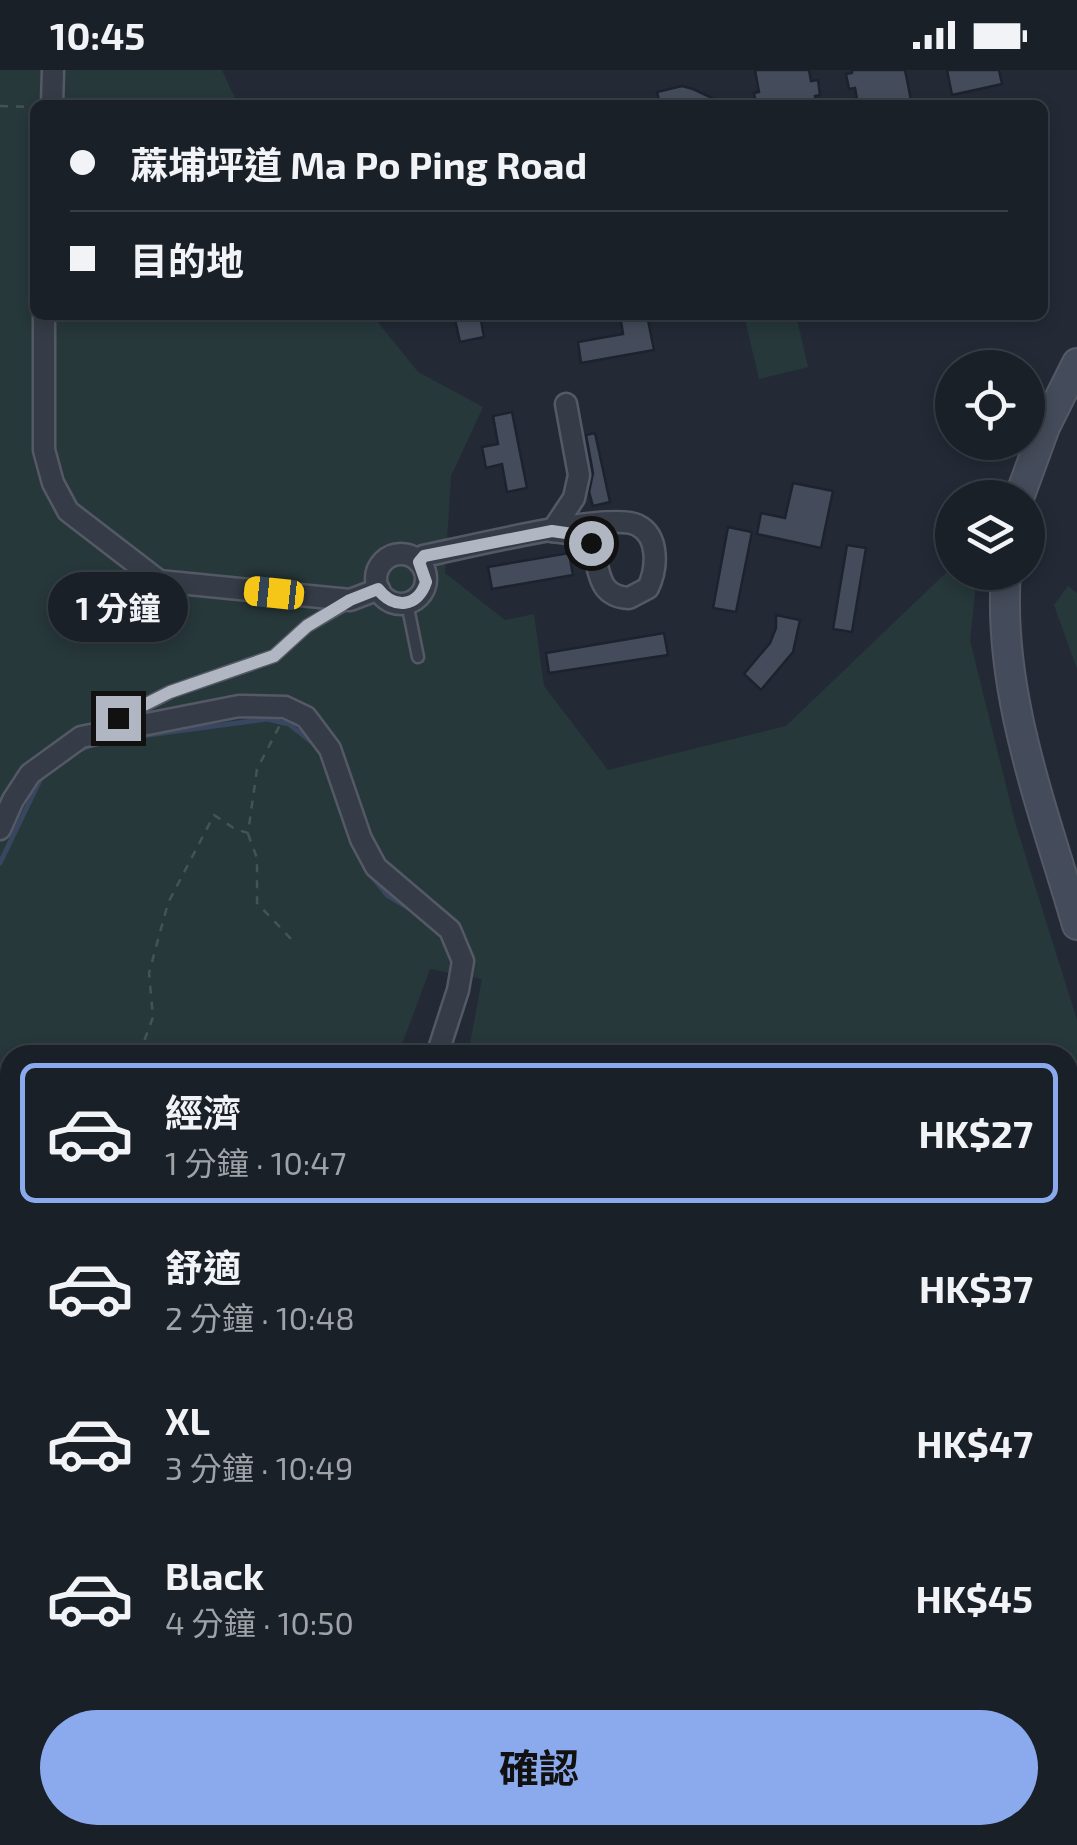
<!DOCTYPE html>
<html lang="zh-TW">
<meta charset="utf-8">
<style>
body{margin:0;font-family:"Exo 2","Noto Sans TC",sans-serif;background:#232830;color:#f1f3f6;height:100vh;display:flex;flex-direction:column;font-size:38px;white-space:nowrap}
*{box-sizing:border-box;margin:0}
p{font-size:32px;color:#9fa3a8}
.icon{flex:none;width:55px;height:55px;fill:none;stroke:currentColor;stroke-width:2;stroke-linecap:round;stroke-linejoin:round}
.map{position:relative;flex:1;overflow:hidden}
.side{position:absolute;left:0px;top:975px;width:1078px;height:800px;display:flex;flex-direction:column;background:#1a2028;border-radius:30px 30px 0 0;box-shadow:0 5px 15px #0003,0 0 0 2px #383e45}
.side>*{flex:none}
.guide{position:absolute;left:30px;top:30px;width:1018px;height:220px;border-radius:15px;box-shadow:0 5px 15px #0003,0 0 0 2px #383e45;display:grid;align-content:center;height:220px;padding:0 40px;background:#1a2028}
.controls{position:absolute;left:935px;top:280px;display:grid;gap:20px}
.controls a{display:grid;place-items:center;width:110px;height:110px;border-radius:50%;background:#1a2028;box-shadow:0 5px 15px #0003,0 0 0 2px #383e45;font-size:50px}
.end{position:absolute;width:45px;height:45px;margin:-22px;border:12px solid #b1b6c3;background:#111;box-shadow:0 0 0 5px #111}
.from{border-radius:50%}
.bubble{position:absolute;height:70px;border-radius:35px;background:#1a2028;box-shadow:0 5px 15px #0003,0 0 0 2px #383e45;font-size:32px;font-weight:700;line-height:70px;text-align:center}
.car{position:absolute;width:30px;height:60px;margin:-30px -15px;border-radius:12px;box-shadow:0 0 8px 2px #0007;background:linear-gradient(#f5c518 24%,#345 0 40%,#f5c518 0 76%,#345 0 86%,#f5c518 0)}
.guide b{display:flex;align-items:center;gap:35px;height:95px;font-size:38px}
.guide b+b{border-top:2px solid #383e45}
.guide i{width:25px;height:25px;background:#f1f3f6}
ul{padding:18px 0 0;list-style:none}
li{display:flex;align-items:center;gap:30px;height:140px;margin:0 20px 15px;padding:0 20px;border:5px solid transparent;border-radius:15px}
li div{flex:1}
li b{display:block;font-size:38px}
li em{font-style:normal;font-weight:700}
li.selected{border-color:#8baaee}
li>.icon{width:90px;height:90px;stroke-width:1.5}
.primary-button{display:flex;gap:20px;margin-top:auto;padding:20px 40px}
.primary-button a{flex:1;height:115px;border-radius:60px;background:#8baaee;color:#111;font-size:40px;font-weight:700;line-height:115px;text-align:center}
.status{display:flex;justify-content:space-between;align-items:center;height:70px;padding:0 50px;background:#1a2028;direction:ltr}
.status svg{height:28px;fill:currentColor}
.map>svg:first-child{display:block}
</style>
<div class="status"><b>10:45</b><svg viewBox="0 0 49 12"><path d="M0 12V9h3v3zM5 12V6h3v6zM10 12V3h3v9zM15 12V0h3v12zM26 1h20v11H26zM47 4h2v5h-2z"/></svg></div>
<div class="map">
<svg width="1077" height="1775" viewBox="0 0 1077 1775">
<rect width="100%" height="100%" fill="#232a36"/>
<g fill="#27383a">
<path d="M0,0H222L238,35H35V245H372L418,302L483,337L451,406L445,503L505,550L534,544L544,616L608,700L786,656L952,497V502L977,503L970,571L1015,752L1077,950V1775H922L916,1765H1068V985H468L482,909L430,899L398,985H10V1576L0,1579Z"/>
<path d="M744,245H796L808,297L759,309Z"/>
<path d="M1068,516L1077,523V599L1054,535Z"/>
<path d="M351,1765H825L837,1775H334Z"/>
</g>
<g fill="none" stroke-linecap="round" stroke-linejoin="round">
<g stroke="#39465f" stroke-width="5">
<path d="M133,667L267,649L289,654L313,673"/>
<path d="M75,682L97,673"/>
<path d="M0,793L42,706"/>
<path d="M365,798L387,825L412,840"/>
</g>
</g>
<g fill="#444c5b" stroke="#1d232e" stroke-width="2.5">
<path d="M755,0H809L811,11L818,10L820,25L815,26L817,35H756L754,23L759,22Z"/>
<path d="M852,0H905L912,35H858L855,18L849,19L846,4L852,3Z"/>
<path d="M947,0H999L1002,14L952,25Z"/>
<path d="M682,16L693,19L727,35H660L657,22Z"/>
<path d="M454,245H480L484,267L460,272Z"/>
<path d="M620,245H647L654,280L581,293L578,272L623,264Z"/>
<path d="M512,342L527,418L507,422L502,394L486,398L482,377L498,374L493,346Z"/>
<path d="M595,363L610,432L593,436L589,422L593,403L586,365Z"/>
<path d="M793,413L833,421L821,478L757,464L761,443L785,448Z"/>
<path d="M728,457L752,462L736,542L713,538Z"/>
<path d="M847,475L866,478L852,562L833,559Z"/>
<path d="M569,483L573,505L492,519L488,497Z"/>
<path d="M776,545L800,550L793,582L761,620L744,604L770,573L776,558Z"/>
<path d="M664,563L668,585L549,603L546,583Z"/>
</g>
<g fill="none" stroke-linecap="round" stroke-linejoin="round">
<defs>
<g id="service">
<path d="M407,533L418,587"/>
<path d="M104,656L170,622L274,586L307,556L345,534"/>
</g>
<g id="minor">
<path d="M52,35L53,0"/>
<path d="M44,245V380L53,413L68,441L159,511L350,530L379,519"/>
<path d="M552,461L574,428L579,405L566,334"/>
<circle cx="401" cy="509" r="25"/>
<path d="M419,492L423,486C460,479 610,441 637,455C660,466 657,499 648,518L629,528C590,526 603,488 586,465L552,461"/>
<path d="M0,759L13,730L30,704L81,667L239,636L285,637L306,647L330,679L361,769L376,797L450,860L463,891L458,920L437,985"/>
<path d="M892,1765L898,1775"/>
</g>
<g id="secondary">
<path d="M1019,428L1045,357L1077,293"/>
<path d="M1006,502C997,623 1044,741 1077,855"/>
</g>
</defs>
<use href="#service" stroke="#545965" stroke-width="15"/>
<use href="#minor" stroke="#545965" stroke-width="25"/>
<use href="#secondary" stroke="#545965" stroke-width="32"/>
<g stroke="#445357" stroke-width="2.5" stroke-dasharray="8 8" stroke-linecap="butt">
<path d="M0,36L34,37"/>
<path d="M248,764L257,788V833L293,871"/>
<path d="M139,985L153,947L149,903L168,833L214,745L235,759L248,763L257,699L280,655"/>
<path d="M0,1221L10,1215"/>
</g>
<use href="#service" stroke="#363c47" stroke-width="10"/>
<use href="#minor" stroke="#363c47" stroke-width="20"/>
<use href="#secondary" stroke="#444b5a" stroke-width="28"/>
</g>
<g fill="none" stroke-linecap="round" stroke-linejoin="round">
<path stroke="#b1b6c3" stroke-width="12" d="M118,648L170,622L274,586L307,556L350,530L378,519C394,540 418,537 426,512L419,492L424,486L552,461L586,466L591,473"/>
</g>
</svg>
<div class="controls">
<a><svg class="icon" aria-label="locate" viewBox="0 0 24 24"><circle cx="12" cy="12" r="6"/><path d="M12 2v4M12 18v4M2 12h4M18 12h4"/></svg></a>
<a><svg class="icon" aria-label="layers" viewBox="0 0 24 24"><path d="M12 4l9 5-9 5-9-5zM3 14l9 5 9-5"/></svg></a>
</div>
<i class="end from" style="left:591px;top:473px"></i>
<i class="end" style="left:118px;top:648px"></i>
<div class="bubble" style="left:48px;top:502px;width:140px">1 分鐘</div>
<i class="car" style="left:274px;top:523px;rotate:276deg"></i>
<div class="guide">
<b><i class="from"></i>蔴埔坪道 Ma Po Ping Road</b>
<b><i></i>目的地</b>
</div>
<section class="side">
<ul>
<li class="selected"><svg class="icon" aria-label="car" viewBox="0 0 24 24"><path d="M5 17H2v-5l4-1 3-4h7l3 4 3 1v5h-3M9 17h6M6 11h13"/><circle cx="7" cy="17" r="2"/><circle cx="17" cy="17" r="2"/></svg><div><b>經濟</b><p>1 分鐘 · 10:47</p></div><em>HK$27</em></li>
<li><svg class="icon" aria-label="car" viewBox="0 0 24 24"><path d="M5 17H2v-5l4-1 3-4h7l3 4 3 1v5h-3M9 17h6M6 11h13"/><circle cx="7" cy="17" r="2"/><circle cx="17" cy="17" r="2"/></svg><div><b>舒適</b><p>2 分鐘 · 10:48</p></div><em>HK$37</em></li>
<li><svg class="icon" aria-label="car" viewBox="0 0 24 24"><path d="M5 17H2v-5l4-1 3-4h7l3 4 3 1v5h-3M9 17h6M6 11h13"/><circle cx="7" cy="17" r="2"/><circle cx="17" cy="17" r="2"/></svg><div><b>XL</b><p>3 分鐘 · 10:49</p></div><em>HK$47</em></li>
<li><svg class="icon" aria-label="car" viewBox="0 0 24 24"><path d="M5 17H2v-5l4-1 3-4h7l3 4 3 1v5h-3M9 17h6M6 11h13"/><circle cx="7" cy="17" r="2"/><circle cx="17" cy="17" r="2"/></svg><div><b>Black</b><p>4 分鐘 · 10:50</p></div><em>HK$45</em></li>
</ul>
<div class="primary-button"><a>確認</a></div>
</section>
</div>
